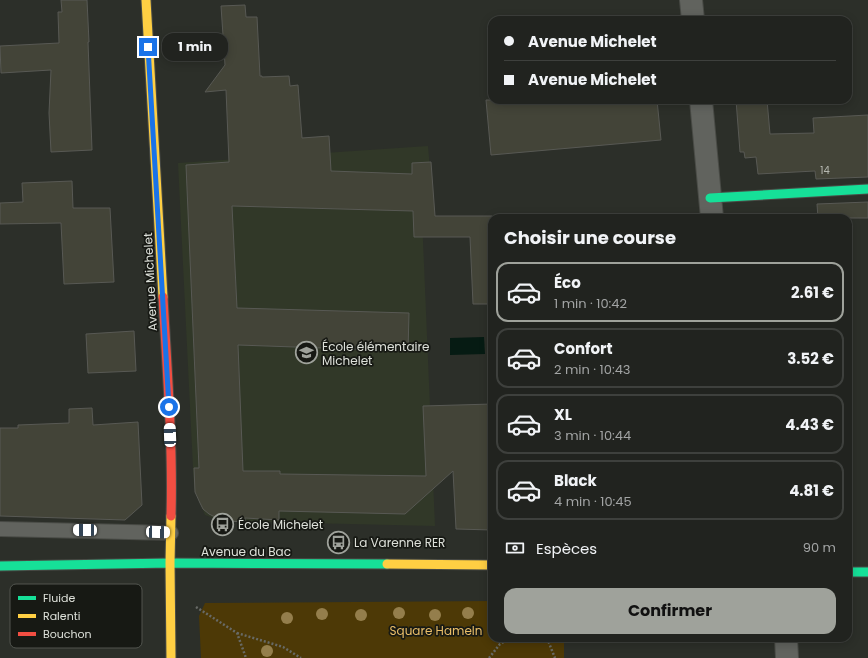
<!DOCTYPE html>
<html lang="fr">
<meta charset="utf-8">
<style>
body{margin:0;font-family:Poppins,sans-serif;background:#2d2f2c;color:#f1f3f6;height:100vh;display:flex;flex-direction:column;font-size:15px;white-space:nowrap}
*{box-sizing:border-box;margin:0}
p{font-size:13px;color:#a2a4a4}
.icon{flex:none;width:22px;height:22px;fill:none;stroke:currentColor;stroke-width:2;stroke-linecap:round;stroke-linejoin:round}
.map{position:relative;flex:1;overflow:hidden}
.drawer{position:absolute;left:488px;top:214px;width:364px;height:428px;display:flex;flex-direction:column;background:#21231f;border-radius:12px;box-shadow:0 2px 10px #0003,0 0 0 1px #3e403d}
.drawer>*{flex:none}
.hud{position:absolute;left:488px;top:16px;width:364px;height:88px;border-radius:12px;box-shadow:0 2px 10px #0003,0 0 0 1px #3e403d;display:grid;align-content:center;height:88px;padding:0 16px;background:#21231f}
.end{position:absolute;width:18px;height:18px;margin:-9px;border:5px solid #1a73e8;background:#fff;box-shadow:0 0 0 2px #fff}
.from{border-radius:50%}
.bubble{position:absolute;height:28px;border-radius:12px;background:#21231f;box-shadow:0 2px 10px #0003,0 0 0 1px #3e403d;font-size:13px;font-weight:700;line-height:28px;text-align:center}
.car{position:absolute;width:12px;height:24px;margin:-12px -6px;border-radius:5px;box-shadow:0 0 3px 1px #0007;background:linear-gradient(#fff 24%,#345 0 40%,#fff 0 76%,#345 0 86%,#fff 0)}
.hud b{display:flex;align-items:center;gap:14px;height:38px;font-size:15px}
.hud b+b{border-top:1px solid #3e403d}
.hud i{width:10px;height:10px;background:#f1f3f6}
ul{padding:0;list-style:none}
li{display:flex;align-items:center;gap:12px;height:60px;margin:0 8px 6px;padding:0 8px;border:2px solid #3e403d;border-radius:12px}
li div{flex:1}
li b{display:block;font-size:15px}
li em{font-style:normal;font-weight:700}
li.current{border-color:#9fa29b}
li>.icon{width:36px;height:36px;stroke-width:1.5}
h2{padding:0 16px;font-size:18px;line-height:48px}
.pay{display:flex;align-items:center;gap:10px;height:44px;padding:0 16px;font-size:15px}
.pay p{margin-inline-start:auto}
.button{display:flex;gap:8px;margin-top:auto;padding:8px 16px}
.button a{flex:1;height:46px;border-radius:12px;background:#9fa29b;color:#111;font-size:16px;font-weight:700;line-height:46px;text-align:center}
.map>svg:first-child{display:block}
</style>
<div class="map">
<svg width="868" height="658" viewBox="0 0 868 658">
<rect width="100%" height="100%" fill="#2c2f29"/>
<path fill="#313828" d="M428,146L434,215L422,217L435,526L222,521L205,515L194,488L178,163Z"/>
<path fill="#4d3906" d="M492,601V638H564V658H201L199,616L205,603Z"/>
<path fill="#061b13" d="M484,337L485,354L450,355V338Z"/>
<g fill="#434438" stroke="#585954">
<path d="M61,0H87L89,42H88L92,150L51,152L49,113L51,70L1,73L0,46L59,43L58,12H62Z"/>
<path d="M245,5L246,17H257L260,76H262V77L289,76L290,86L298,85L302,138L329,136L331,171L412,174V163L431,162L435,216H492V304H473L470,237H414L413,211L232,206L237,308L409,313L408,351L238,345L243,471H280V474L426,476L423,406L492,404V530L456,529L453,471L405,514L279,511V520L245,518V522L227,521H223L209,514L203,509L200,503L195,492L194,468H199L186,165L229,162L226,90L205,92L225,65L221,6Z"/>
<path d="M486,100H657L661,140L491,155Z"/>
<path d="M736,100H767L770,134L814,133L813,118L868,115V177L816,179L815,171L758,174L756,157L745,158L744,152H740Z"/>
<path d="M72,181L73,208H110L114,282L64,284L61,223L0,224V203L23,202L22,183Z"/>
<path d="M868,202V218H818L817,204Z"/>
<path d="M134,331L136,371L88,373L86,334Z"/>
<path d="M92,408L93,425L138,422L142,505L125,520L0,516V428H18V425L69,423V409Z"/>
</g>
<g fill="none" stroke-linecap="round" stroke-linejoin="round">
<defs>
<path id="lane" d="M0,529L171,533"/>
<g id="street">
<path d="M691,0L693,20"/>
<path d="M701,100L712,218"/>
<path d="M786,638L787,658"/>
</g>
<g id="fast">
<path d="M710,198L868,189"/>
<path d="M0,566L170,563L387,564"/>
<path d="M848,572H868"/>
</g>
<g id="slow">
<path d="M146,0L163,297"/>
<path d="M387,564L492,565"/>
<path d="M171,658L170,563L171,516"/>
</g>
<path id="jam" d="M163,297C167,370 173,443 171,516"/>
</defs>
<use href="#lane" stroke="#494b46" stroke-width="16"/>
<use href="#street" stroke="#494b46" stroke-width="24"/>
<use href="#fast" stroke="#494b46" stroke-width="11"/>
<use href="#slow" stroke="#494b46" stroke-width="11"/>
<use href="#jam" stroke="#494b46" stroke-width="11"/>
<g stroke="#686a66" stroke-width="2.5" stroke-dasharray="2 2" stroke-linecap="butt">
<path d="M196,607L237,633L246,658"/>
<path d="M237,633L283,647L301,658"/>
<path d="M547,638L555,658"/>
<path d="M489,658L500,644L510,638"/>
</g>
<use href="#lane" stroke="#61635e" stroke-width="14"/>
<use href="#street" stroke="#61635e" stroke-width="22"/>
<use href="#fast" stroke="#16e098" stroke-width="9"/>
<use href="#slow" stroke="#ffcf43" stroke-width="9"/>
<use href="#jam" stroke="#f24e42" stroke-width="9"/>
</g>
<g fill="#947e4c">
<circle cx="399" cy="613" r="6"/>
<circle cx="468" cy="613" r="6"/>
<circle cx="322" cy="614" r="6"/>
<circle cx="361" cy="615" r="6"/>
<circle cx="435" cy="615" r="6"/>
<circle cx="287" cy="618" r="6"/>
<circle cx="267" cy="651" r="6"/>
</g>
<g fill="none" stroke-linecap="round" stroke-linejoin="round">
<path stroke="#1a73e8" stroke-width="5" d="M148,47L169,407"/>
</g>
<defs>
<symbol id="school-ring" viewBox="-11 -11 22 22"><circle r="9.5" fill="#171914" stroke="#9fa29b" stroke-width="1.5"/><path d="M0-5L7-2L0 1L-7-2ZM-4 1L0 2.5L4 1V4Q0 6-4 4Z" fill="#9fa29b"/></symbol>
<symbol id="bus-ring" viewBox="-11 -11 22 22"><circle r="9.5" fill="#171914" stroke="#9fa29b" stroke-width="1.5"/><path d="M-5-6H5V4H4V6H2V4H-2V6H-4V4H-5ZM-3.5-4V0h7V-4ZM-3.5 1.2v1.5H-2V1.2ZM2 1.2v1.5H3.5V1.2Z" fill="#9fa29b"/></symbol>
</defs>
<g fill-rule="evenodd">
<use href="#school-ring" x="294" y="340" width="25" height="25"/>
<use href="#bus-ring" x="210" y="512" width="25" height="25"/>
<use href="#bus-ring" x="326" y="530" width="25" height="25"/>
</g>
<g text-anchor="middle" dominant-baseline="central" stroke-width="3.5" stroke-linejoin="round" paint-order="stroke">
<g font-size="10" fill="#b6b9b1">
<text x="825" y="170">14</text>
</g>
<g font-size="12" fill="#dde0d9" stroke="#171914">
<text transform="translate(150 282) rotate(-93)">Avenue Michelet</text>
<text x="246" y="551">Avenue du Bac</text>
</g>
<g font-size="12" fill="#dde0d9" stroke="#171914" text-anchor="start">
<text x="322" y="346">École élémentaire<tspan x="322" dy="14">Michelet</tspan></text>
<text x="238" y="524">École Michelet</text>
<text x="354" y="542">La Varenne RER</text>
</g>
<g font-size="12" fill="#eabe68" stroke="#171914">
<text x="436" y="630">Square Hameln</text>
</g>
</g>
<rect x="10" y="584" width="132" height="64" rx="6" fill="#171914" stroke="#52554f" stroke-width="1"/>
<rect x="18" y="596" width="18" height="4" fill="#16e098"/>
<rect x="18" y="614" width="18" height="4" fill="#ffcf43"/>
<rect x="18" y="632" width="18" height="4" fill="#f24e42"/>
<g font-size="11" fill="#dde0d9">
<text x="43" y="602">Fluide</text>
<text x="43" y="620">Ralenti</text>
<text x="43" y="638">Bouchon</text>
</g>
</svg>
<i class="end from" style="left:169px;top:407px"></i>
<i class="end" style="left:148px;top:47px"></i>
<div class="bubble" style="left:162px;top:33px;width:66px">1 min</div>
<i class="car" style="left:170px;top:435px;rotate:358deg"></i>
<i class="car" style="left:85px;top:530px;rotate:271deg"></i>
<i class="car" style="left:158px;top:532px;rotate:92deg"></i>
<div class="hud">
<b><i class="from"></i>Avenue Michelet</b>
<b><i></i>Avenue Michelet</b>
</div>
<section class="drawer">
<h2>Choisir une course</h2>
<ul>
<li class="current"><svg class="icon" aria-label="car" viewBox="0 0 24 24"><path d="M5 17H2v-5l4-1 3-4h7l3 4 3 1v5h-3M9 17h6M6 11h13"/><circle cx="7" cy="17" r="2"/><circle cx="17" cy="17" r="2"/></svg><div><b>Éco</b><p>1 min · 10:42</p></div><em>2.61 €</em></li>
<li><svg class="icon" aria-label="car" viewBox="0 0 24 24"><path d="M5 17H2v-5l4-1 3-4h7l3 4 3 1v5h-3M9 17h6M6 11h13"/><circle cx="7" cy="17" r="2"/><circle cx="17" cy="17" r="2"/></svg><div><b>Confort</b><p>2 min · 10:43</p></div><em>3.52 €</em></li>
<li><svg class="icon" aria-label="car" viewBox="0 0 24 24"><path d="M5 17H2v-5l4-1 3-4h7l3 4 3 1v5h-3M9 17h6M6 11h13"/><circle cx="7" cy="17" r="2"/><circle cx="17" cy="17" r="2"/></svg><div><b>XL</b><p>3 min · 10:44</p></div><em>4.43 €</em></li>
<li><svg class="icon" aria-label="car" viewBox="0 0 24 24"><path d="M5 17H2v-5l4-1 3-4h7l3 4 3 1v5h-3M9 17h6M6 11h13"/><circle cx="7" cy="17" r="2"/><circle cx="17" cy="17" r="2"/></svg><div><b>Black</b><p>4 min · 10:45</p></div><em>4.81 €</em></li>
</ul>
<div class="pay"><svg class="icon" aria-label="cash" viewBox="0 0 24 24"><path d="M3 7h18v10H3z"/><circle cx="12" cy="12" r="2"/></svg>Espèces<p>90 m</p></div>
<div class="button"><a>Confirmer</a></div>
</section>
</div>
